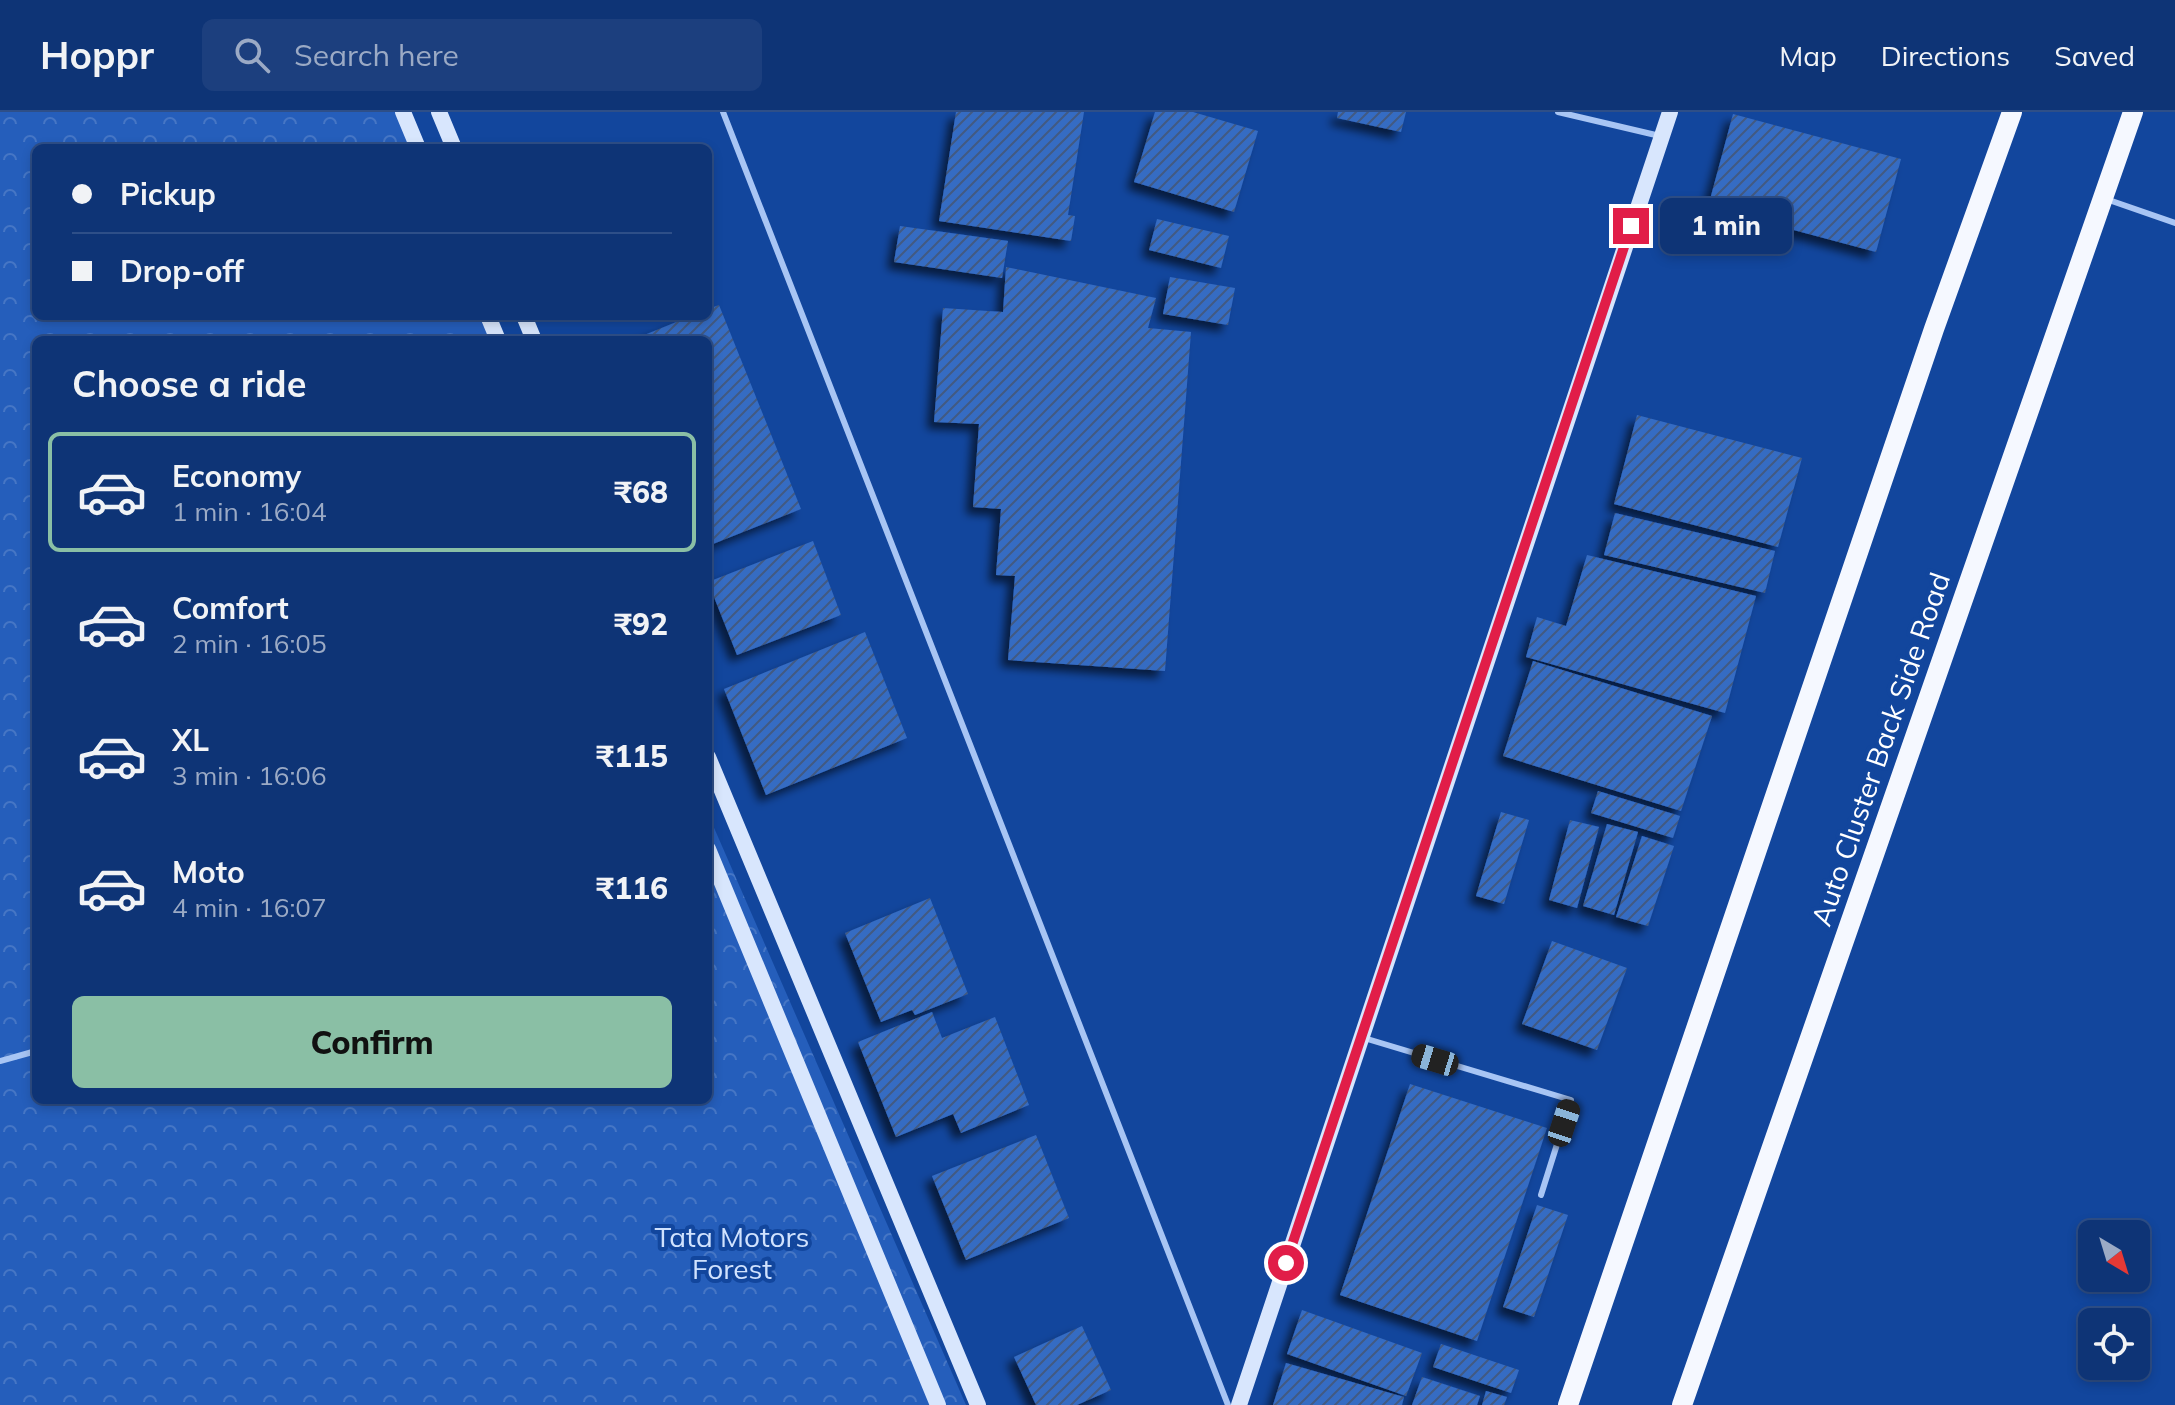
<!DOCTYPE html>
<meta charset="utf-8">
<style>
body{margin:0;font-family:Mulish,sans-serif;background:#1c3f7e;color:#f1f3f6;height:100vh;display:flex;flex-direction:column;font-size:30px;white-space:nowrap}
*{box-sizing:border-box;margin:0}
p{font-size:26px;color:#9baac5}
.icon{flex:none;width:44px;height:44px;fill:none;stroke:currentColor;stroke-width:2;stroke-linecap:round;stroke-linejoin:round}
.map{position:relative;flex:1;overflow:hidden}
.panel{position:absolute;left:32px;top:224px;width:680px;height:768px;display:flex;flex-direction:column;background:#0e3476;border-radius:12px;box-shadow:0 4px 12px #0003,0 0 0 2px #2e4f88}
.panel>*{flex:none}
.guide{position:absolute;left:32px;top:32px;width:680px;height:176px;border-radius:12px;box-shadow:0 4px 12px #0003,0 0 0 2px #2e4f88;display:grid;align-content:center;height:176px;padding:0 40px;background:#0e3476}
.needle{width:52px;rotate:142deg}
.buttons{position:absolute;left:2078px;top:1108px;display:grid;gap:16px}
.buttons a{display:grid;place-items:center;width:72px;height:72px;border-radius:12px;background:#0e3476;box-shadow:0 4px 12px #0003,0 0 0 2px #2e4f88;font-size:40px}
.end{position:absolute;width:36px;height:36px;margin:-18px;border:10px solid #e11d48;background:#fff;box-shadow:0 0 0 4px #fff}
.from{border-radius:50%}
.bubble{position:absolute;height:56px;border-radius:12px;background:#0e3476;box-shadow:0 4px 12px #0003,0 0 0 2px #2e4f88;font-size:26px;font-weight:800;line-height:56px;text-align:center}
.car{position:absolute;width:24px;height:48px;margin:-24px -12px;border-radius:10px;box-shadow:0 0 6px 2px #0007;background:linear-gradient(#222 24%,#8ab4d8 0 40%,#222 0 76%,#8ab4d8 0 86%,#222 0)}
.guide b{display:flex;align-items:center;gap:28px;height:76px;font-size:30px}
.guide b+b{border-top:2px solid #2e4f88}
.guide i{width:20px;height:20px;background:#f1f3f6}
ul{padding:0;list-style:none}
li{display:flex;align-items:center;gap:24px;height:120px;margin:0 16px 12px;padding:0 24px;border:4px solid transparent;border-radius:12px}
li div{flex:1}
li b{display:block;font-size:30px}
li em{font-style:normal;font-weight:800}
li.active{border-color:#8abfa5}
li>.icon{width:72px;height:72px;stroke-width:1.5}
h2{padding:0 40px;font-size:36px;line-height:96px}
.primary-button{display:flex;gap:16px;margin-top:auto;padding:16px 40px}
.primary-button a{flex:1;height:92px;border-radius:12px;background:#8abfa5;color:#111;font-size:32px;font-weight:800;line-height:92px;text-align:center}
header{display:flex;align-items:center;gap:48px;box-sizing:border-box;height:112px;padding:0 40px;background:#0e3476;border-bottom:2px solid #2e4f88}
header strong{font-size:38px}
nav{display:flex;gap:44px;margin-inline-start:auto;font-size:28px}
.search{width:560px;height:72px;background:#1c3f7e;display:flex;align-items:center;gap:20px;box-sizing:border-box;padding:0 28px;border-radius:12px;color:#9baac5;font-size:30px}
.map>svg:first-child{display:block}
</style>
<header>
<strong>Hoppr</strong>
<div class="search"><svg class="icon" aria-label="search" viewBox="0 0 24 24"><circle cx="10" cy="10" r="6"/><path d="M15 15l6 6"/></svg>Search here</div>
<nav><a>Map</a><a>Directions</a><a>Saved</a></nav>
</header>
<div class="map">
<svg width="2175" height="1293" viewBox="0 0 2175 1293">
<defs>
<pattern id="forest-crowns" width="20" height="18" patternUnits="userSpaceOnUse" patternTransform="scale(2)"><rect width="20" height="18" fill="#255ebb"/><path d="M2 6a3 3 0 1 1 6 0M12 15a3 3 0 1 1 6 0" fill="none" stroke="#4676c5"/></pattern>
<pattern id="building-hatch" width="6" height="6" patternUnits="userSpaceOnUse" patternTransform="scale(2)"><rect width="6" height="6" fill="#366cc3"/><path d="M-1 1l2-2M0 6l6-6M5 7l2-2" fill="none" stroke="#425a82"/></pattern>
<filter id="shadow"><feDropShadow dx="-7" dy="7" stdDeviation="4" flood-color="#0009"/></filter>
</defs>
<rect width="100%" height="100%" fill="#12469d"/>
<path fill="url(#forest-crowns)" d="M0,0H402L417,36H36V204H491L501,228H36V988H708V702L966,1293H0Z"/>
<g fill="url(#building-hatch)" filter="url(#shadow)">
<path d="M956,0H1084L1068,103L1075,104L1071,129L939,109Z"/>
<path d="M1155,0H1193L1258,19L1234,100L1134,70Z"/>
<path d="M1338,0H1406L1401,20L1337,6Z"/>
<path d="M1733,2L1901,47L1876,140L1708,95Z"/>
<path d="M1157,107L1229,124L1221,156L1149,138Z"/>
<path d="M900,114L1008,129L1002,166L894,150Z"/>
<path d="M1006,155L1156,186L1148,216L1191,220L1165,559L1008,548L1015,464L996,463L1001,397L973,395L979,312L934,310L943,196L1003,200Z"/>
<path d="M1170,165L1235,176L1228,213L1163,202Z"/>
<path d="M719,193L801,397L708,434V228H632L691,204H708V197Z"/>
<path d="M1637,303L1802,346L1778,435L1614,392Z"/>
<path d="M1615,401L1775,439L1765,481L1604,443Z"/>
<path d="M813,429L841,503L737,543L708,470Z"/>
<path d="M1587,443L1756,484L1725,601L1526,545L1537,505L1566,514Z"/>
<path d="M865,520L907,626L766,683L724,577Z"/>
<path d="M1533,549L1712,604L1681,699L1503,644Z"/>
<path d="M1598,679L1680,704L1673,726L1591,701Z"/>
<path d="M1501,700L1529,708L1504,792L1476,784Z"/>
<path d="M1570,708L1599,715L1577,796L1549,788Z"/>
<path d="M1607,712L1638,720L1614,803L1583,794Z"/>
<path d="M1642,724L1674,734L1648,814L1616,805Z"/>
<path d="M930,786L968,882L915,903L912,898L881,910L845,821Z"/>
<path d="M1552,829L1627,856L1597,938L1522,912Z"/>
<path d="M932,900L942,926L995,905L1029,993L961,1021L953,1002L896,1025L858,930Z"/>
<path d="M1410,972L1547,1016L1477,1229L1340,1183Z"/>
<path d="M1036,1023L1069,1106L966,1148L932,1064Z"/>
<path d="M1537,1093L1568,1103L1534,1205L1503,1195Z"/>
<path d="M1302,1198L1422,1241L1406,1284L1287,1242Z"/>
<path d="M1082,1214L1111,1278L1077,1293H1036L1014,1245Z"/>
<path d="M1441,1232L1519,1258L1511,1281L1433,1255Z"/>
<path d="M1286,1251L1404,1285L1402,1293H1273Z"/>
<path d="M1422,1265L1480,1284L1477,1293H1412Z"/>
<path d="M1486,1279L1507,1285L1504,1293H1482Z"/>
</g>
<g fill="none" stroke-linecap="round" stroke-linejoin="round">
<g stroke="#a8c5f4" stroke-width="6">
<path d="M723,0L1228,1293"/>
<path d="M1558,0L1660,24"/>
<path d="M2106,87L2175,111"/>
<path d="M1364,926L1571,988L1541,1083"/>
<path d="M0,949L36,939"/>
</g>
<g stroke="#d8e6fd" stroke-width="16">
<path d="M403,0L418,36"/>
<path d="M439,0L454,36"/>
<path d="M488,204L498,228"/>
<path d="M524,204L534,228"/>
<path d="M708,645L978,1293"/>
<path d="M708,737L938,1293"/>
<path d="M1239,1293L1670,0"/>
</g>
<g stroke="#f5f8ff" stroke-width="20">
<path d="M1568,1293L1934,217L2012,0"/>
<path d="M1682,1293L2133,0"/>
</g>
</g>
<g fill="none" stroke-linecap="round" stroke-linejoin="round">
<path stroke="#e11d48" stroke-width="10" d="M1286,1151L1631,114"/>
</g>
<g text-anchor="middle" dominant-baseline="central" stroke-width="8" stroke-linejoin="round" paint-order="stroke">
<g font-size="28" fill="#fff" stroke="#12469d">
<text transform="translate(1880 637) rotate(-71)">Auto Cluster Back Side Road</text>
</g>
<g font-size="28" fill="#d0e2fe" stroke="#12469d">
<text x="732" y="1124">Tata Motors<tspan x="732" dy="32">Forest</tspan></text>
</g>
</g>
</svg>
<div class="buttons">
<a><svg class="needle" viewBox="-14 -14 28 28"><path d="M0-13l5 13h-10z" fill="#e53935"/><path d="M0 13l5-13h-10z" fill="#9baac5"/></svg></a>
<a><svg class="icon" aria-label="locate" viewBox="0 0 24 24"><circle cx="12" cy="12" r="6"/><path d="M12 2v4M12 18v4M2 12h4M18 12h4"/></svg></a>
</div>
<i class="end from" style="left:1286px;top:1151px"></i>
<i class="end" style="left:1631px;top:114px"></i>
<div class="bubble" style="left:1660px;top:86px;width:132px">1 min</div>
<i class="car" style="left:1435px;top:948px;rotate:287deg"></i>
<i class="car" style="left:1564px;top:1011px;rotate:18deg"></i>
<div class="guide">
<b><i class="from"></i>Pickup</b>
<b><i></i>Drop-off</b>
</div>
<section class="panel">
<h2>Choose a ride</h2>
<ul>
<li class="active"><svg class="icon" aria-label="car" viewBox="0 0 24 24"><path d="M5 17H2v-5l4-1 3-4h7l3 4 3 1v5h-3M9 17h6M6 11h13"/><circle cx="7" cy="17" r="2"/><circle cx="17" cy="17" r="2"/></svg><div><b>Economy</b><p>1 min · 16:04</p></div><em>₹68</em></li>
<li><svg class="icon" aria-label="car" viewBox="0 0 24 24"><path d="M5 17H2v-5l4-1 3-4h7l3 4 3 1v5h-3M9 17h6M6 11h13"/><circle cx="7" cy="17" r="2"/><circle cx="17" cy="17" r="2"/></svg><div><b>Comfort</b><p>2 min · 16:05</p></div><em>₹92</em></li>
<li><svg class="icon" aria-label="car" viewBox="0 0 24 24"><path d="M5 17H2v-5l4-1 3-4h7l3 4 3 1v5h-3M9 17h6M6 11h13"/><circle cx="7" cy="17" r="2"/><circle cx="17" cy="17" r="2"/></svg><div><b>XL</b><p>3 min · 16:06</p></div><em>₹115</em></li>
<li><svg class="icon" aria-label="car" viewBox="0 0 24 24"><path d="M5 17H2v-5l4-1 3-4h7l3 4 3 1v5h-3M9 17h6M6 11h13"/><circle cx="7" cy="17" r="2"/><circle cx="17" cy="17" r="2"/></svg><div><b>Moto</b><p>4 min · 16:07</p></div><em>₹116</em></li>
</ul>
<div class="primary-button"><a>Confirm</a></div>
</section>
</div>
